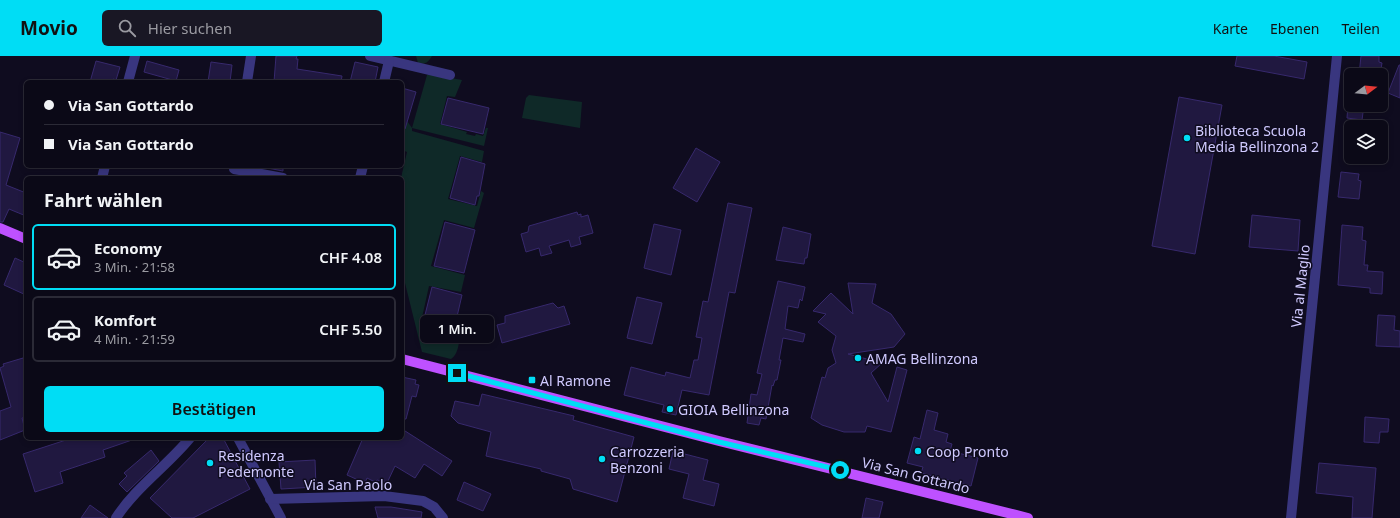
<!DOCTYPE html>
<html lang="de">
<meta charset="utf-8">
<style>
body{margin:0;font-family:"Noto Sans",sans-serif;background:#191724;color:#f1f3f6;height:100vh;display:flex;flex-direction:column;font-size:15px;white-space:nowrap}
*{box-sizing:border-box;margin:0}
p{font-size:13px;color:#9a9aa1}
.icon{flex:none;width:22px;height:22px;fill:none;stroke:currentColor;stroke-width:2;stroke-linecap:round;stroke-linejoin:round}
.map{position:relative;flex:1;overflow:hidden}
.side{position:absolute;left:24px;top:120px;width:380px;height:264px;display:flex;flex-direction:column;background:#0b0917;border-radius:6px;box-shadow:0 2px 6px #0003,0 0 0 1px #2b2a36}
.side>*{flex:none}
.top-card{position:absolute;left:24px;top:24px;width:380px;height:88px;border-radius:6px;box-shadow:0 2px 6px #0003,0 0 0 1px #2b2a36;display:grid;align-content:center;height:88px;padding:0 20px;background:#0b0917}
.needle{width:26px;rotate:74deg}
.tools{position:absolute;left:1344px;top:12px;display:grid;gap:8px}
.tools a{display:grid;place-items:center;width:44px;height:44px;border-radius:6px;background:#0b0917;box-shadow:0 2px 6px #0003,0 0 0 1px #2b2a36;font-size:20px}
.end{position:absolute;width:18px;height:18px;margin:-9px;border:5px solid #00ddf5;background:#111;box-shadow:0 0 0 2px #111}
.from{border-radius:50%}
.bubble{position:absolute;height:28px;border-radius:6px;background:#0b0917;box-shadow:0 2px 6px #0003,0 0 0 1px #2b2a36;font-size:13px;font-weight:600;line-height:28px;text-align:center}
.top-card b{display:flex;align-items:center;gap:14px;height:38px;font-size:15px}
.top-card b+b{border-top:1px solid #2b2a36}
.top-card i{width:10px;height:10px;background:#f1f3f6}
ul{padding:0;list-style:none}
li{display:flex;align-items:center;gap:12px;height:66px;margin:0 8px 6px;padding:0 12px;border:2px solid #2b2a36;border-radius:6px}
li div{flex:1}
li b{display:block;font-size:15px}
li em{font-style:normal;font-weight:600}
li.selected{border-color:#00ddf5}
li>.icon{width:36px;height:36px;stroke-width:1.5}
h2{padding:0 20px;font-size:18px;line-height:48px}
.action{display:flex;gap:8px;margin-top:auto;padding:8px 20px}
.action a{flex:1;height:46px;border-radius:6px;background:#00ddf5;color:#111;font-size:16px;font-weight:600;line-height:46px;text-align:center}
header{display:flex;align-items:center;gap:24px;box-sizing:border-box;height:56px;padding:0 20px;background:#00ddf5;color:#111}
header strong{font-size:19px}
nav{display:flex;gap:22px;margin-inline-start:auto;font-size:14px}
.search{width:280px;height:36px;background:#191724;display:flex;align-items:center;gap:10px;box-sizing:border-box;padding:0 14px;border-radius:6px;color:#9a9aa1;font-size:15px}
.map>svg:first-child{display:block}
</style>
<header>
<strong>Movio</strong>
<div class="search"><svg class="icon" aria-label="search" viewBox="0 0 24 24"><circle cx="10" cy="10" r="6"/><path d="M15 15l6 6"/></svg>Hier suchen</div>
<nav><a>Karte</a><a>Ebenen</a><a>Teilen</a></nav>
</header>
<div class="map">
<svg width="1400" height="462" viewBox="0 0 1400 462">
<rect width="100%" height="100%" fill="#0f0c1f"/>
<g fill="#0f2928">
<path d="M416,0H432C428,6 426,9 418,7Z"/>
<path d="M430,18L462,24L455,41L447,40L440,68L467,76L466,78L475,80L476,78L483,80L486,72H488L484,90L412,72V75L484,95L482,106L460,100L448,143L477,150L481,135L484,137L474,172L444,164L431,210L465,219L461,236L429,230L419,275L454,283L457,273L459,274C460,283 459,298 451,303L422,296L405,227L402,226V122H401L407,96L402,94V64L407,65L412,72L427,19Z"/>
<path d="M529,39L582,46L580,72L522,62L526,42Z"/>
</g>
<g fill="#201840" stroke="#37296d">
<path d="M276,0H297L296,3H298L297,13L342,20L341,26H274Z"/>
<path d="M1237,0H1274L1307,6L1304,23L1235,10Z"/>
<path d="M1361,0H1379V6L1382,7L1380,19H1359Z"/>
<path d="M96,5L120,11L116,24L113,23L112,26H90Z"/>
<path d="M147,5L179,14L176,25L144,16Z"/>
<path d="M211,6L232,9L230,26H208Z"/>
<path d="M355,6L378,11L375,26H350Z"/>
<path d="M1399,9H1400V42L1388,37Z"/>
<path d="M402,32L416,36L405,73L402,72Z"/>
<path d="M1179,41L1222,49L1195,198L1152,190Z"/>
<path d="M448,42L489,52L483,78L441,68Z"/>
<path d="M1348,49H1364L1362,64L1347,62Z"/>
<path d="M0,76L20,82L6,129L26,137V160L9,153L3,166H0Z"/>
<path d="M696,92L720,106L697,146L673,132Z"/>
<path d="M461,101L485,108L479,140H477L475,149L450,142Z"/>
<path d="M257,110H283V115Z"/>
<path d="M1341,116L1359,118L1358,124L1361,125L1359,143L1338,141Z"/>
<path d="M728,147L752,152L735,237L729,236L709,339L682,334L676,359L662,356L664,349L624,339L631,311L665,320L666,316L690,322L694,304H698L702,282L696,281L703,245L708,246Z"/>
<path d="M577,156L578,159L581,158V161L588,159L593,177L579,181L581,188L571,191L569,184L549,190L552,197L541,200L539,192L526,196L521,178L528,176L529,170Z"/>
<path d="M1252,159L1300,164L1298,195L1249,191Z"/>
<path d="M445,166L475,174L464,217L434,210Z"/>
<path d="M654,168L681,174L671,219L644,212Z"/>
<path d="M1342,169L1363,171L1362,184L1366,185L1364,209H1368L1367,215L1383,216L1382,238L1370,237V232L1338,229Z"/>
<path d="M783,171L811,178L807,202H805L804,208L776,204Z"/>
<path d="M15,202L26,207V239L4,229Z"/>
<path d="M778,225L805,231L802,245L800,243L798,252L788,250L785,273L805,278L803,286L783,282L779,304H781L777,324H775L773,330L772,329L766,363L761,362L759,369L747,367L751,338L757,339L762,318L757,317Z"/>
<path d="M848,227L876,228L872,247L891,258L905,278L894,291L848,298L882,307L871,317L888,346L897,311L907,314L891,376L867,370L865,376H844L822,369L811,362L822,321L825,322L828,312L836,307L832,294L836,280L818,266L826,258L813,255L831,237L853,258Z"/>
<path d="M432,231L462,239L452,282L421,275Z"/>
<path d="M637,241L662,247L652,288L627,282Z"/>
<path d="M553,247L558,252L564,250L570,268L502,287L497,269L505,267V260Z"/>
<path d="M1378,259L1395,260L1394,274L1400,275V291L1376,290Z"/>
<path d="M23,302L26,311V361L22,362L25,374L0,384V355L11,351L0,312L4,310L3,308Z"/>
<path d="M402,321L416,324L415,328L419,329L416,341L412,340L406,363H402Z"/>
<path d="M482,338L574,360L573,364L634,381L617,446L573,433L570,423L541,415V413L486,400L491,376L458,367L451,360L455,345L479,350Z"/>
<path d="M927,354L938,357L934,374L948,378L946,386L952,388L950,395L978,402L971,430L921,417L923,411L907,407L914,381L920,383Z"/>
<path d="M1365,361L1389,363L1388,376H1380L1379,387L1364,386Z"/>
<path d="M402,373L452,405L442,420L424,408L415,422L395,410L387,427L377,424L375,426L367,422L365,427L347,419L363,382H402Z"/>
<path d="M65,382H132V384L103,394L105,401L60,416L63,427L35,436L23,398L66,384Z"/>
<path d="M209,382H223L250,433L193,462H172L150,442Z"/>
<path d="M151,394L159,405L127,436L119,428L127,420L124,417Z"/>
<path d="M673,395L708,404L703,424L719,428L714,450L683,442L689,418L669,413Z"/>
<path d="M315,404L316,431L281,433L279,406Z"/>
<path d="M1319,407L1376,412L1372,462H1352L1353,441L1316,437Z"/>
<path d="M464,426L491,438L483,455L457,444Z"/>
<path d="M866,442L883,446L879,462H862Z"/>
<path d="M90,449L108,462H81Z"/>
<path d="M375,451H391L422,456L421,462H378Z"/>
</g>
<g fill="none" stroke-linecap="round" stroke-linejoin="round">
<g stroke="#39367f" stroke-width="10">
<path d="M370,0L450,19"/>
<path d="M128,26L135,0"/>
<path d="M247,26L251,0"/>
<path d="M384,26L389,5"/>
<path d="M234,113L283,122"/>
<path d="M102,122L105,110"/>
<path d="M360,122L363,110"/>
<path d="M238,382L281,462"/>
<path d="M270,443L384,440L423,445L434,451L443,462"/>
<path d="M116,462C136,431 167,410 190,382"/>
<path d="M1291,462L1337,0"/>
</g>
<g stroke="#be51ff" stroke-width="10">
<path d="M0,172L26,183"/>
<path d="M402,303L719,385L1028,462"/>
</g>
</g>
<g fill="none" stroke-linecap="round" stroke-linejoin="round">
<path stroke="#00ddf5" stroke-width="5" d="M457,317L719,386L840,414"/>
</g>
<g fill="#00ddf5" stroke="#0f0c1f" stroke-width="1.5">
<circle cx="1187" cy="82" r="4"/>
<circle cx="858" cy="302" r="4"/>
<rect x="528" y="320" width="8" height="8" rx="2"/>
<circle cx="670" cy="353" r="4"/>
<circle cx="918" cy="395" r="4"/>
<circle cx="602" cy="403" r="4"/>
<circle cx="210" cy="407" r="4"/>
</g>
<g text-anchor="middle" dominant-baseline="central" stroke-width="3" stroke-linejoin="round" paint-order="stroke">
<g font-size="14" fill="#d0caff" stroke="#0f0c1f" text-anchor="start">
<text x="1195" y="74">Biblioteca Scuola<tspan x="1195" dy="16">Media Bellinzona 2</tspan></text>
<text x="866" y="302">AMAG Bellinzona</text>
<text x="540" y="324">Al Ramone</text>
<text x="678" y="353">GIOIA Bellinzona</text>
<text x="610" y="395">Carrozzeria<tspan x="610" dy="16">Benzoni</tspan></text>
<text x="926" y="395">Coop Pronto</text>
<text x="218" y="399">Residenza<tspan x="218" dy="16">Pedemonte</tspan></text>
</g>
<g font-size="14" fill="#d0caff" stroke="#0f0c1f">
<text transform="translate(1300 230) rotate(-84)">Via al Maglio</text>
<text transform="translate(916 419) rotate(14)">Via San Gottardo</text>
<text x="348" y="428">Via San Paolo</text>
</g>
</g>
</svg>
<div class="tools">
<a><svg class="needle" viewBox="-14 -14 28 28"><path d="M0-13l5 13h-10z" fill="#e53935"/><path d="M0 13l5-13h-10z" fill="#9a9aa1"/></svg></a>
<a><svg class="icon" aria-label="layers" viewBox="0 0 24 24"><path d="M12 4l9 5-9 5-9-5zM3 14l9 5 9-5"/></svg></a>
</div>
<i class="end from" style="left:840px;top:414px"></i>
<i class="end" style="left:457px;top:317px"></i>
<div class="bubble" style="left:420px;top:259px;width:74px">1 Min.</div>
<div class="top-card">
<b><i class="from"></i>Via San Gottardo</b>
<b><i></i>Via San Gottardo</b>
</div>
<section class="side">
<h2>Fahrt wählen</h2>
<ul>
<li class="selected"><svg class="icon" aria-label="car" viewBox="0 0 24 24"><path d="M5 17H2v-5l4-1 3-4h7l3 4 3 1v5h-3M9 17h6M6 11h13"/><circle cx="7" cy="17" r="2"/><circle cx="17" cy="17" r="2"/></svg><div><b>Economy</b><p>3 Min. · 21:58</p></div><em>CHF 4.08</em></li>
<li><svg class="icon" aria-label="car" viewBox="0 0 24 24"><path d="M5 17H2v-5l4-1 3-4h7l3 4 3 1v5h-3M9 17h6M6 11h13"/><circle cx="7" cy="17" r="2"/><circle cx="17" cy="17" r="2"/></svg><div><b>Komfort</b><p>4 Min. · 21:59</p></div><em>CHF 5.50</em></li>
</ul>
<div class="action"><a>Bestätigen</a></div>
</section>
</div>
